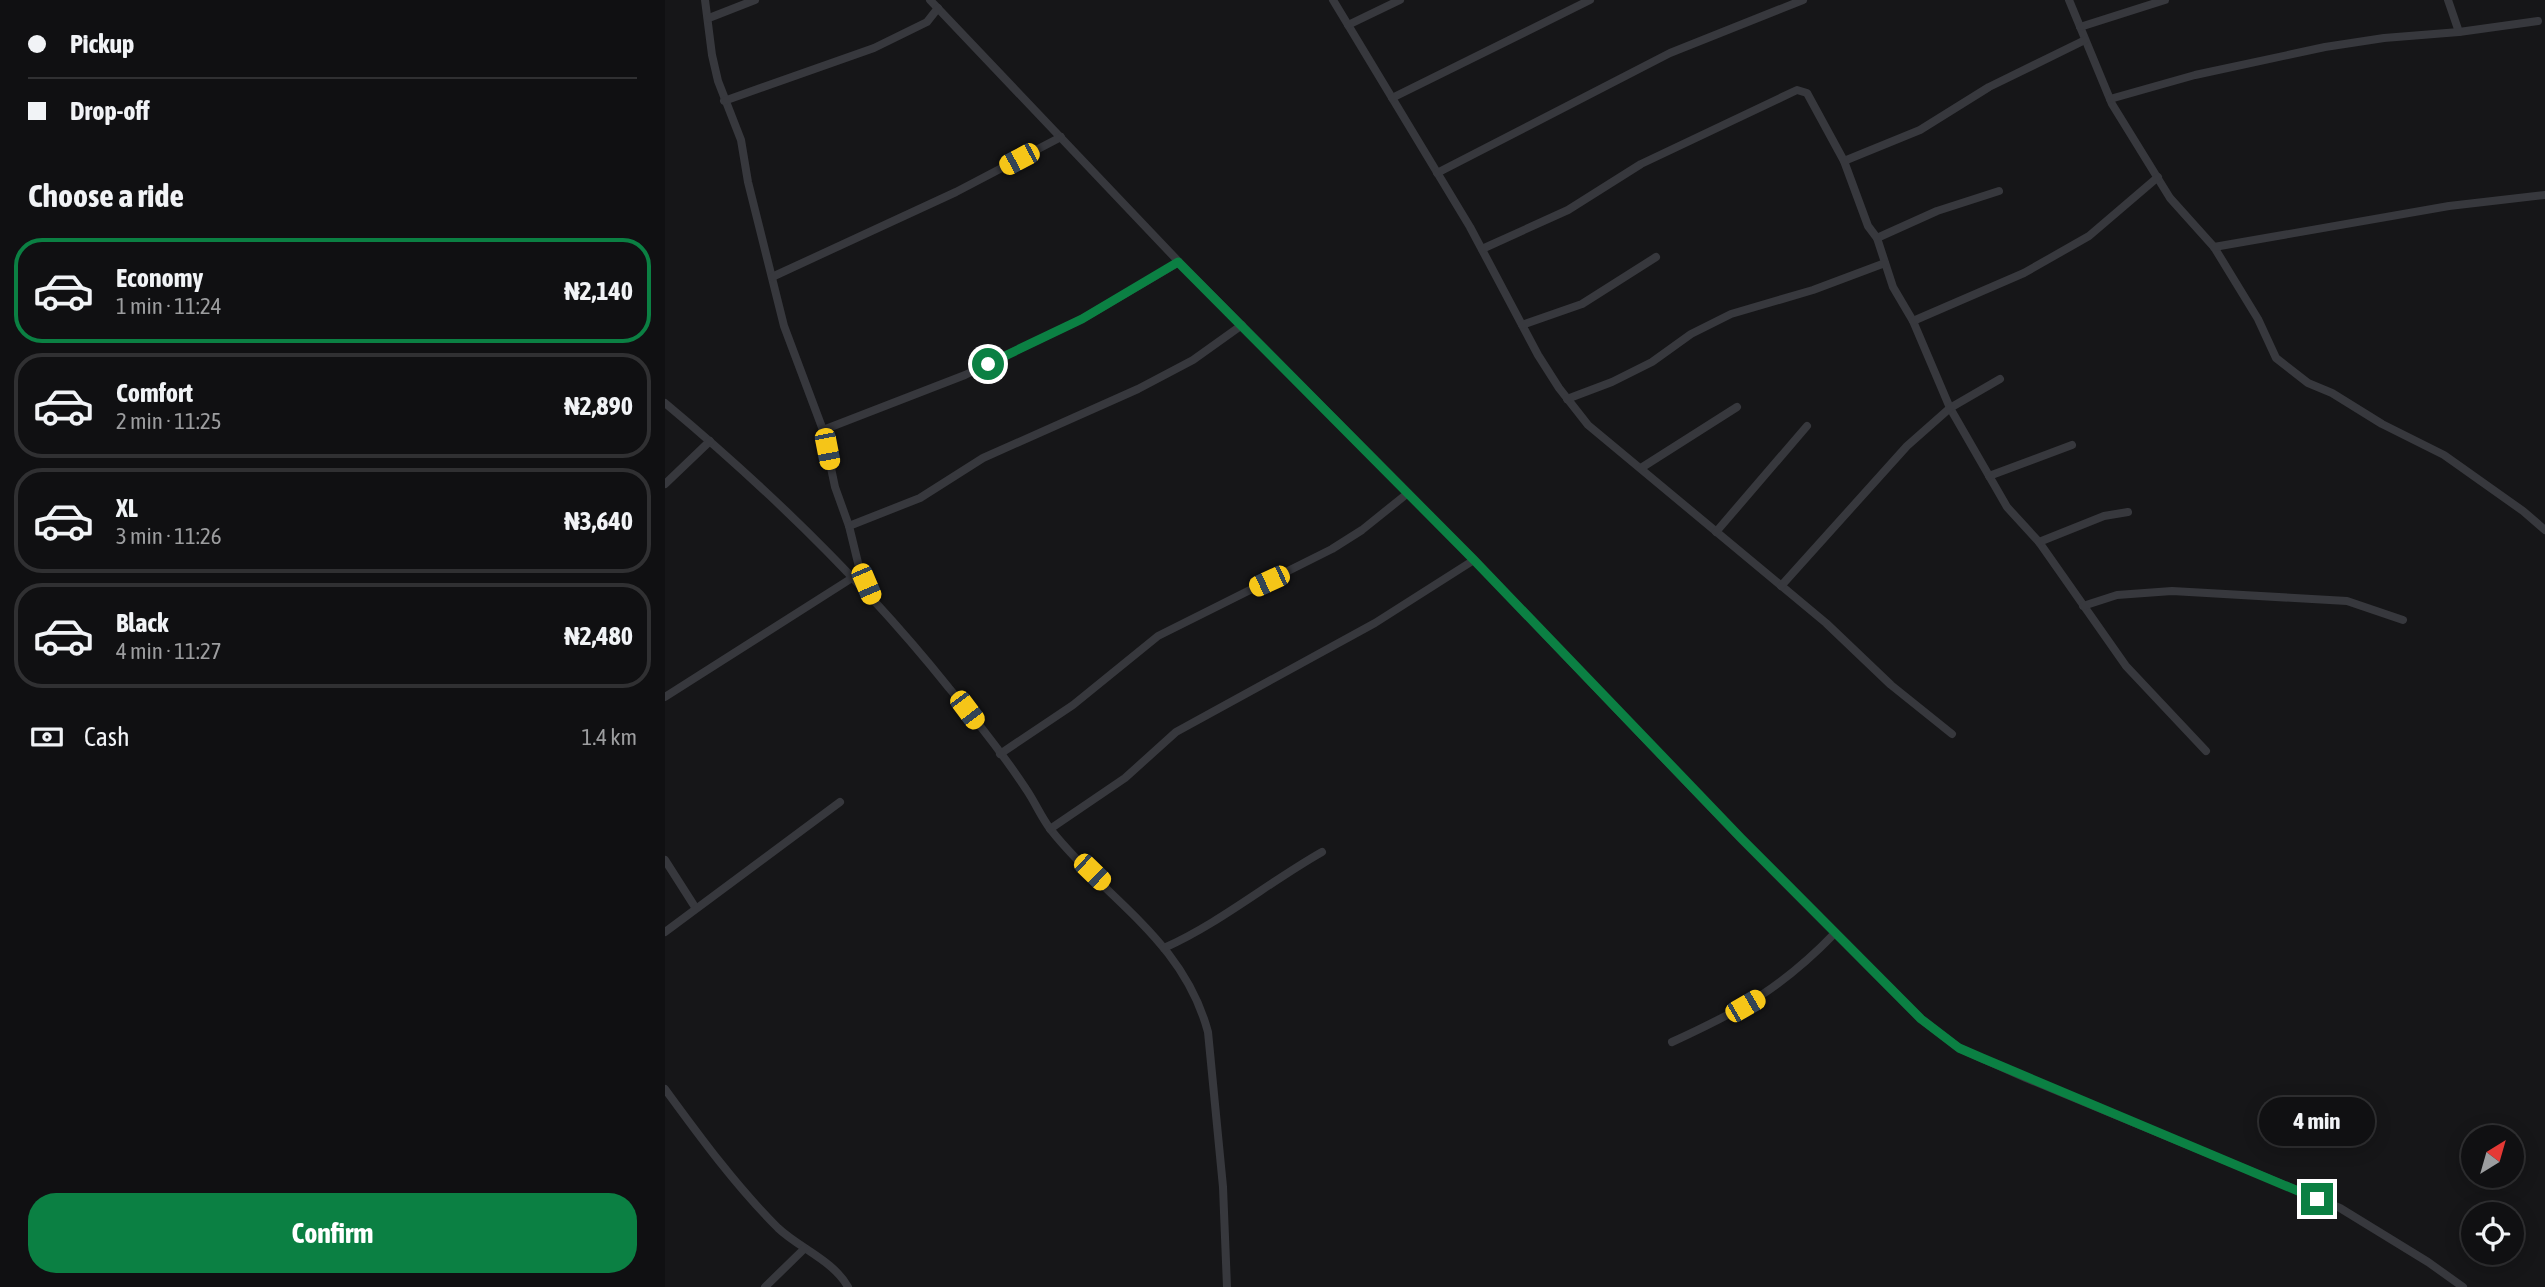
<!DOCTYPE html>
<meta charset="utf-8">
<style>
body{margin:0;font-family:"Asap Condensed",sans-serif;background:#19191b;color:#f1f3f6;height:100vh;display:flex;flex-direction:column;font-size:26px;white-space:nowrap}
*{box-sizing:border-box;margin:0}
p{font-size:23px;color:#9c9d9f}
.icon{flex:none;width:38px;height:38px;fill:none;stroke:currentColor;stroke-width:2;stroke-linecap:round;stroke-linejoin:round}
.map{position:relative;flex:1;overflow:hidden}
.panel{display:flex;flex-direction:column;background:#101012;width:665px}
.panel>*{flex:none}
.top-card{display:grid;align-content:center;height:154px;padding:0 28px;background:#101012}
.needle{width:46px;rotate:37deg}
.fabs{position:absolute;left:1796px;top:1125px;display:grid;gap:14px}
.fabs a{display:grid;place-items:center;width:63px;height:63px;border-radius:50%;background:#101012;box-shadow:0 4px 18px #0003,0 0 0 2px #303032;font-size:35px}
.end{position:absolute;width:32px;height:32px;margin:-16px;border:9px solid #0b8043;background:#fff;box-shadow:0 0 0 4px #fff}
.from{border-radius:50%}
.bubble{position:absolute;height:49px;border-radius:24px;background:#101012;box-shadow:0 4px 18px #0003,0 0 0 2px #303032;font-size:23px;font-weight:700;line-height:49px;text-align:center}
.car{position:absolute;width:21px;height:42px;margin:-21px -10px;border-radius:9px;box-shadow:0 0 5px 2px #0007;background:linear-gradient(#f5c518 24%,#345 0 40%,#f5c518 0 76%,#345 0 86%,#f5c518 0)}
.top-card b{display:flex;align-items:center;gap:24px;height:66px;font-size:26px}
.top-card b+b{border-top:2px solid #303032}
.top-card i{width:18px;height:18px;background:#f1f3f6}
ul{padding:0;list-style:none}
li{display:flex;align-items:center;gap:21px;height:105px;margin:0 14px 10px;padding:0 14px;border:4px solid #303032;border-radius:28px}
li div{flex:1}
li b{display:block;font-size:26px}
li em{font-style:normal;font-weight:700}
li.selected{border-color:#0b8043}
li>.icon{width:63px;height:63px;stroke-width:1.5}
h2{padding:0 28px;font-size:32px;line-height:84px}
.pay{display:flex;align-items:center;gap:18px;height:77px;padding:0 28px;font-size:26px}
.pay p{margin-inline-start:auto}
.primary-button{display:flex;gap:14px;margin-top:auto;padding:14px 28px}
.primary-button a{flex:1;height:80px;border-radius:28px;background:#0b8043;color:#fff;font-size:28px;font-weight:700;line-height:80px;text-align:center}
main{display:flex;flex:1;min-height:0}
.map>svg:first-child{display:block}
</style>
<main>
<section class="panel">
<div class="top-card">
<b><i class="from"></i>Pickup</b>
<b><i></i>Drop-off</b>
</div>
<h2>Choose a ride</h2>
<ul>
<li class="selected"><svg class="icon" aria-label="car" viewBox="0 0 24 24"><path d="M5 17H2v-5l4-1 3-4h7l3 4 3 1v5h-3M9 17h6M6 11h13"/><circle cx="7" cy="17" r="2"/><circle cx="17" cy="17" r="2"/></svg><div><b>Economy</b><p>1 min · 11:24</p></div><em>₦2,140</em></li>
<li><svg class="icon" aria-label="car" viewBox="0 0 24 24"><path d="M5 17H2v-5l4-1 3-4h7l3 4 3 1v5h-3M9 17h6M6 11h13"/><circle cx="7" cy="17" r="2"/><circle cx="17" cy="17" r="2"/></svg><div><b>Comfort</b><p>2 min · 11:25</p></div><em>₦2,890</em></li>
<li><svg class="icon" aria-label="car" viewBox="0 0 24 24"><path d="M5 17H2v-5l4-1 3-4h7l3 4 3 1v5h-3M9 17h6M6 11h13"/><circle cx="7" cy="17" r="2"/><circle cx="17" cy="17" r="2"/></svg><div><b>XL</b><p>3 min · 11:26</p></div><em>₦3,640</em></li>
<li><svg class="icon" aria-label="car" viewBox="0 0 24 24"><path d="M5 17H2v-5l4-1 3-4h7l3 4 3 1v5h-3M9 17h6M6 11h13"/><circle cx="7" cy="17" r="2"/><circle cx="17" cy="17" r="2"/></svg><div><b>Black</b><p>4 min · 11:27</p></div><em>₦2,480</em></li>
</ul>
<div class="pay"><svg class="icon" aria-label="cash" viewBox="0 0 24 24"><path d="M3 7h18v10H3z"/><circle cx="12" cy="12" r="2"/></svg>Cash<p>1.4 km</p></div>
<div class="primary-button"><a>Confirm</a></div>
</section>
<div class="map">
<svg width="1880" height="1287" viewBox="0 0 1880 1287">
<rect width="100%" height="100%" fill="#161618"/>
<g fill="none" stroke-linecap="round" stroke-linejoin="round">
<g stroke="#37383d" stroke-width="8">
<path d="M40,0L47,55L53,81L76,140L83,182L119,326L158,430L170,487L184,526L195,571L204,592"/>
<path d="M265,0L514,262L809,560L1076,839L1256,1019L1294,1048L1361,1078L1675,1208L1763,1262L1798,1287"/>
<path d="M668,0L805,227L873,355L894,388L923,425L1161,623L1226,685L1287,734"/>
<path d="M1404,0L1447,104L1505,198L1549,247L1593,319L1611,358L1643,383L1667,393L1717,424L1779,455L1858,511L1880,530"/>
<path d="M1783,0L1794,32"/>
<path d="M44,18L90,0"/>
<path d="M683,25L735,0"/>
<path d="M1415,27L1500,0"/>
<path d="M727,98L925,0"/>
<path d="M1445,99L1530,75L1660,47L1719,38L1794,32L1873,21"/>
<path d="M59,101L209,48L262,22L273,8"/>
<path d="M1179,161L1255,130L1324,87L1420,40"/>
<path d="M772,173L1005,53L1138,0"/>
<path d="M1212,238L1272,211L1334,191"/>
<path d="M1549,247L1784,206L1880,195"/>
<path d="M817,249L903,210L976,164L1132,90L1142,93L1179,161L1203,226L1212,238L1228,287L1248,321L1285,408L1342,507L1374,542L1461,666L1541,751"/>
<path d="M107,277L291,192L396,137"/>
<path d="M1248,321L1359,273L1424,236L1493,177"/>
<path d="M857,325L917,304L991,257"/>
<path d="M902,399L947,382L987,362L1026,334L1066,314L1148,290L1220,263"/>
<path d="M0,403C103,489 200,583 284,688C311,720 338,754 361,789C370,802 376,817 386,830C441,900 518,939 543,1032L558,1187L562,1287"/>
<path d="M158,430L300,375L417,319L514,262"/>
<path d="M976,468L1072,407"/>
<path d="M1324,476L1407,445"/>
<path d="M0,484L45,441"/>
<path d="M184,526L255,498L318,458L473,389L528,360L577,325"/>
<path d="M1051,532L1142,426"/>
<path d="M1374,542L1439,516L1463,512"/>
<path d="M1116,586L1242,446L1285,408L1335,379"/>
<path d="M1418,606L1452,595L1507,591L1682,601L1738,620"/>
<path d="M0,697L187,578"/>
<path d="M335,754L408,705L493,636L667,549L697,530L743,493"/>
<path d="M385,829L460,778L511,732L710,623L809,560"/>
<path d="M0,860L30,907"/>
<path d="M0,932L175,802"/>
<path d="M499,948C555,923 604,882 657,852"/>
<path d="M1007,1042C1075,1011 1117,988 1170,933"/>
<path d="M0,1089C35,1137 71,1186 113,1228C134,1248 169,1261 183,1287"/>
<path d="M100,1287L139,1249"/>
</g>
</g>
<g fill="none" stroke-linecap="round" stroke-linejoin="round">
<path stroke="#0b8043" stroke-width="9" d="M323,364L417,319L513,262L808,559L1076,838L1256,1019L1294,1048L1317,1058L1652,1199"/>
</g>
</svg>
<div class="fabs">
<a><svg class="needle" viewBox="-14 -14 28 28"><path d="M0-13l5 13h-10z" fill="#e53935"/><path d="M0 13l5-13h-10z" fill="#9c9d9f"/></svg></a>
<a><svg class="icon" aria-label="locate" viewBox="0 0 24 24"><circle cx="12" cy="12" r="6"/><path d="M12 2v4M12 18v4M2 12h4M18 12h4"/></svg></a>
</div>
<i class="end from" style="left:323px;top:364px"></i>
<i class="end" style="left:1652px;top:1199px"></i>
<div class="bubble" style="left:1594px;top:1097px;width:116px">4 min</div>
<i class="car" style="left:354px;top:159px;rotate:242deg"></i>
<i class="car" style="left:162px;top:449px;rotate:169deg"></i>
<i class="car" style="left:604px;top:581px;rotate:245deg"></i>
<i class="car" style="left:201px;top:584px;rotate:157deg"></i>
<i class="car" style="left:302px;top:710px;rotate:143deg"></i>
<i class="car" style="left:427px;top:872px;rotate:134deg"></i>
<i class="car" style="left:1080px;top:1006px;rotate:60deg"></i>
</div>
</main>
